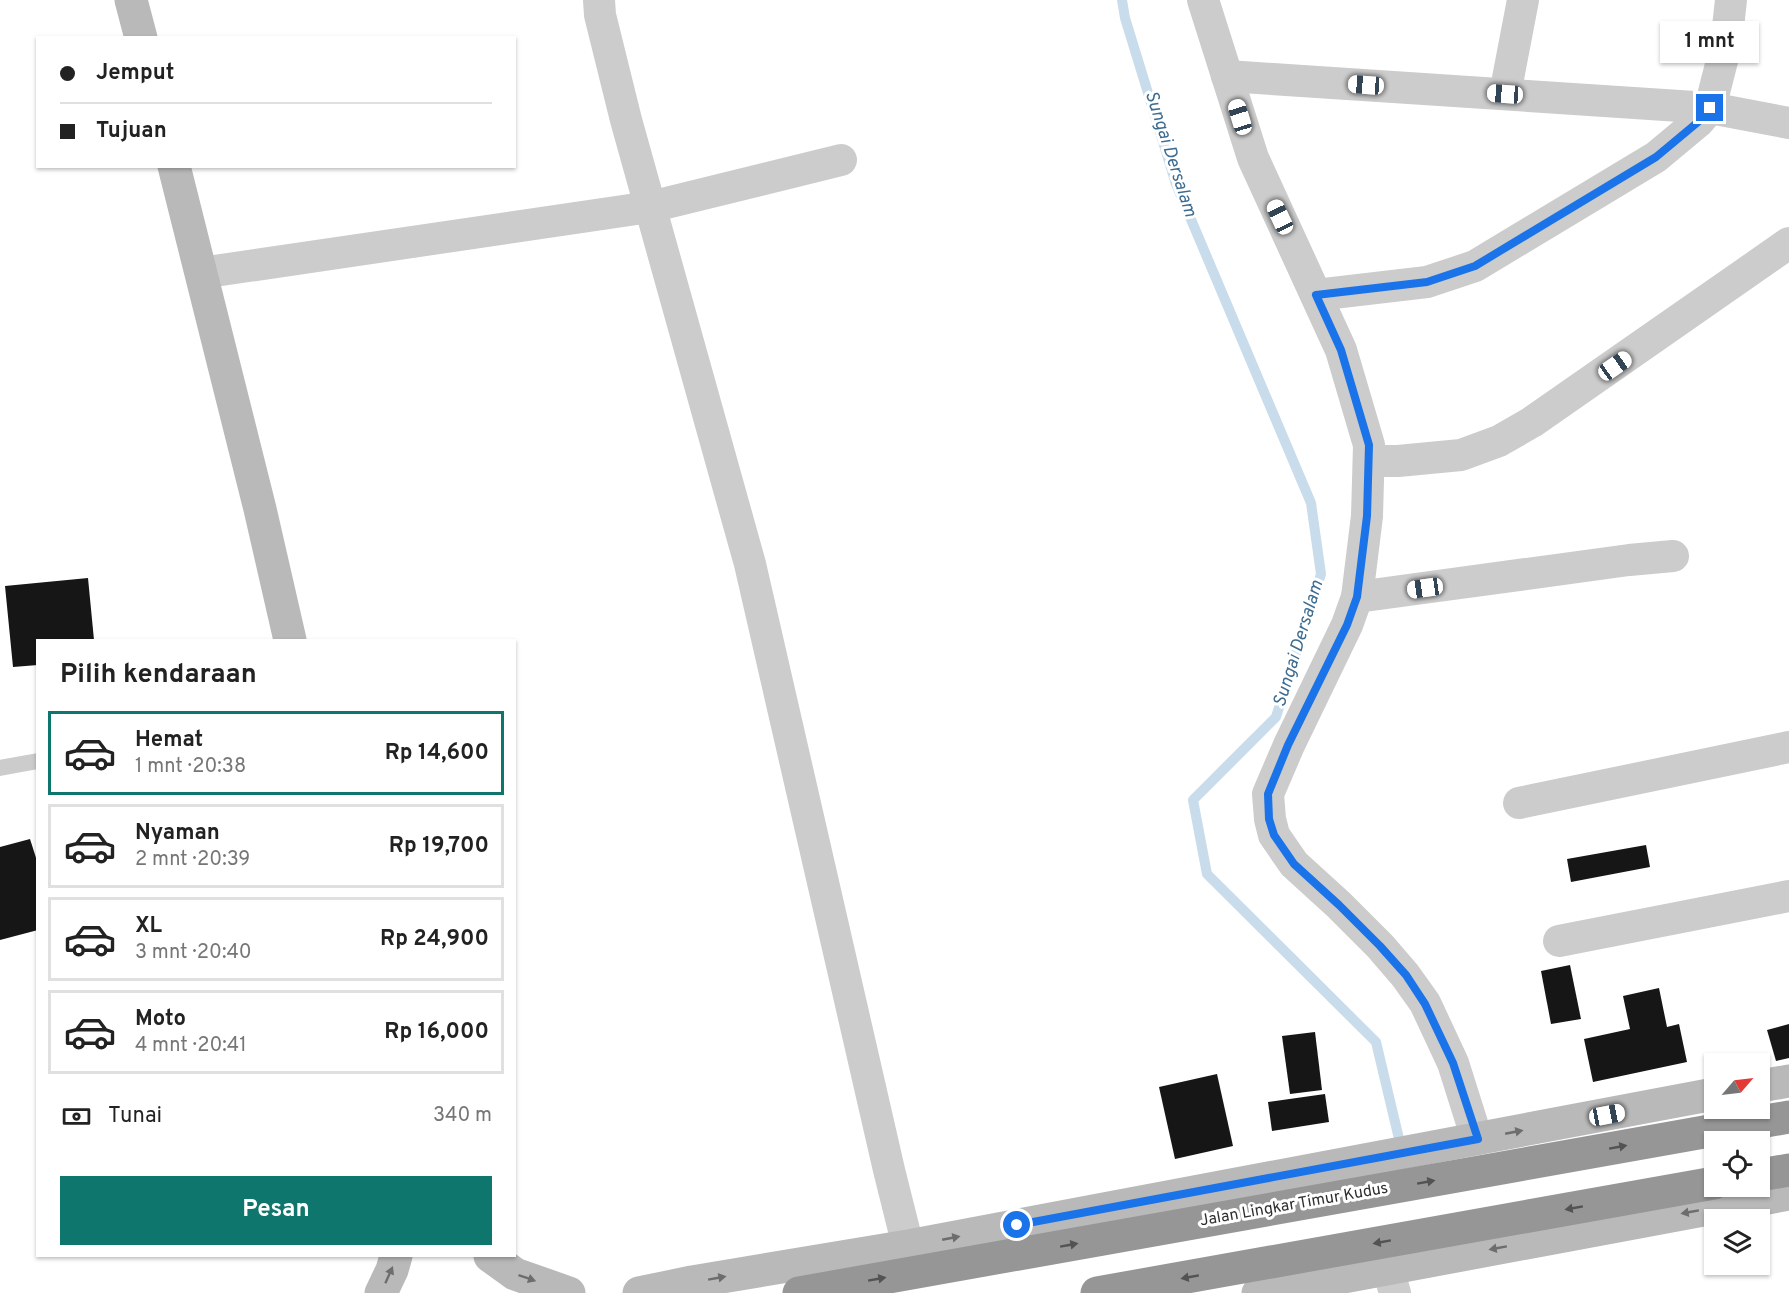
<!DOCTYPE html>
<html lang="id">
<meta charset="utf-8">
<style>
body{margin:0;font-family:Overpass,sans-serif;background:#f2f2f2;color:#222;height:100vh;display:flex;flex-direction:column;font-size:22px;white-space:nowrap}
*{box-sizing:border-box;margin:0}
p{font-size:20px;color:#767676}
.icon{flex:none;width:33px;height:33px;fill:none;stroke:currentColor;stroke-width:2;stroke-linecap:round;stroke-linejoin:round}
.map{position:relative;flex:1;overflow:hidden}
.drawer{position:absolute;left:36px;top:639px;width:480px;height:618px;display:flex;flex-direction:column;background:#fff;border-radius:0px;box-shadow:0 2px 4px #0004}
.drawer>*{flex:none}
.top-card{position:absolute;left:36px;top:36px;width:480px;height:132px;border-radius:0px;box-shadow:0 2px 4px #0004;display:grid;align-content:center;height:132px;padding:0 24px;background:#fff}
.needle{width:39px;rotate:62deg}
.controls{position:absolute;left:1704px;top:1053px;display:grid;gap:12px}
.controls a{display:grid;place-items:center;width:66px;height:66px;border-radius:0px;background:#fff;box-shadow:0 2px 4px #0004;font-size:30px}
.end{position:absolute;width:27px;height:27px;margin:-14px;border:8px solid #1a73e8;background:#fff;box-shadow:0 0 0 3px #fff}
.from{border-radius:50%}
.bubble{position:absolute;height:42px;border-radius:0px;background:#fff;box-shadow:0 2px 4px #0004;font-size:20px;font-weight:700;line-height:42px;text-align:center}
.car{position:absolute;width:18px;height:36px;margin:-18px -9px;border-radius:8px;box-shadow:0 0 4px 2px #0007;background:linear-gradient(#fff 24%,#345 0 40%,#fff 0 76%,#345 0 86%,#fff 0)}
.top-card b{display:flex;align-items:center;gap:21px;height:57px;font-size:22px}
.top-card b+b{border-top:2px solid #e0e0e0}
.top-card i{width:15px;height:15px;background:#222}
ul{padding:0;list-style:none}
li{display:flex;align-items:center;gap:18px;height:84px;margin:0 12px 9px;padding:0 12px;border:3px solid #e0e0e0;border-radius:0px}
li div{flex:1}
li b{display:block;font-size:22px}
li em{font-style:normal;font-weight:700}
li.on{border-color:#0f766e}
li>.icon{width:54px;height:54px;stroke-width:1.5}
h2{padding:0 24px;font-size:27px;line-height:72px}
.pay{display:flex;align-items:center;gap:15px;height:66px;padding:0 24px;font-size:22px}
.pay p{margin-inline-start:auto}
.button{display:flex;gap:12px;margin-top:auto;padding:12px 24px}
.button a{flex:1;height:69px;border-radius:0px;background:#0f766e;color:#fff;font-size:24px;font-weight:700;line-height:69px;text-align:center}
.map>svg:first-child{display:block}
</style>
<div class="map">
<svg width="1789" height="1293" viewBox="0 0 1789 1293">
<rect width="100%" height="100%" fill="#fff"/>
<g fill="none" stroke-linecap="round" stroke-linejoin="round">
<path stroke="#c8dcec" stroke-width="10" d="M1122,0L1125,18L1176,184L1311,503L1321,574L1276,717L1193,800L1207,874L1376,1042L1400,1143"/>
</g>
<g fill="#161616">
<path d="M88,578L94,640H38V665L13,667L5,586Z"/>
<path d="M30,839L38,864V930L0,940V847Z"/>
<path d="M1646,845L1650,867L1571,882L1567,859Z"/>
<path d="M1570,965L1581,1019L1551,1024L1541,971Z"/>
<path d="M1659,988L1667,1027L1679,1024L1687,1062L1593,1082L1584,1039L1630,1029L1623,996Z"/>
<path d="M1789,1024V1058L1776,1061L1767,1030Z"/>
<path d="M1315,1032L1322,1090L1290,1094L1282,1036Z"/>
<path d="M1217,1074L1233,1146L1175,1159L1159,1087Z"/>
<path d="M1325,1094L1329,1122L1272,1131L1268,1102Z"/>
</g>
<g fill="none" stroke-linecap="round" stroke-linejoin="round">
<path stroke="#ccc" stroke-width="16" d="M0,768L38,761"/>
<g stroke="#ccc" stroke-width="32">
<path d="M599,0L600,15L626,120L750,564L889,1170L908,1246"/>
<path d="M1203,0L1253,158L1341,350L1369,445L1367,516L1357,597L1347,625L1289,745L1268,794L1270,819L1274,835L1294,864L1339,905L1380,946L1405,975L1425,1003L1453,1063L1477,1139"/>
<path d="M1227,76L1710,108L1789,123"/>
<path d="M1505,94L1523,0"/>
<path d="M201,273L650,207L841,160"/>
<path d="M1316,295L1427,282L1475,266L1656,157L1698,122L1710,108L1726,45L1731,0"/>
<path d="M1369,461H1398L1461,455L1499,441L1532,422L1789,243"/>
<path d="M1357,597L1629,560L1673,556"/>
<path d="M1519,803L1789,747"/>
<path d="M1559,941L1789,896"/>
<path d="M1388,1269L1395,1293"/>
</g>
<g stroke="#b9b9b9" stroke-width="33">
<path d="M131,0L141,38"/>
<path d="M174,166L260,509L290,640"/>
<path d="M1760,1086L1789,1081"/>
<path d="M490,1256L515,1274L569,1293"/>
<path d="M381,1293L392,1270L396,1256"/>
<path d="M639,1293L692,1282L908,1246L1714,1094"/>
<path d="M1258,1293L1789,1194"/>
</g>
<g stroke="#969696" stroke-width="33">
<path d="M1760,1175L1789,1170"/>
<path d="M799,1293L1789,1117"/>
<path d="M1097,1293L1714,1183"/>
</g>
</g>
<defs><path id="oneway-solid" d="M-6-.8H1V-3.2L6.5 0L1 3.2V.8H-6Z" transform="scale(1.5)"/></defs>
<g fill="#6d6d6d">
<use href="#oneway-solid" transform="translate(1514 1132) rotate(-11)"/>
<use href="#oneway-solid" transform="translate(1690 1212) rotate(170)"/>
<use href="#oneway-solid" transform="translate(951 1238) rotate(-11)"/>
<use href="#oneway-solid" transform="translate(1498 1248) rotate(170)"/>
<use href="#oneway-solid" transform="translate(389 1275) rotate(-66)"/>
<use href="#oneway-solid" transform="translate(527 1278) rotate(19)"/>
<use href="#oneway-solid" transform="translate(717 1278) rotate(-10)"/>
</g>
<g fill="#535353">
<use href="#oneway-solid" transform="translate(1618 1147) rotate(-10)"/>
<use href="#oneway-solid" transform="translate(1426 1182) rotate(-10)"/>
<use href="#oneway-solid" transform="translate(1574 1208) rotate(170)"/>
<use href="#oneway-solid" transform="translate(1382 1242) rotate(170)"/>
<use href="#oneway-solid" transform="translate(1069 1245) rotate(-10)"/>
<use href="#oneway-solid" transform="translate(1190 1277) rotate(170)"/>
<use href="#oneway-solid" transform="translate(877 1279) rotate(-10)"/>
</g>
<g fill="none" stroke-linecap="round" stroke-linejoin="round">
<path stroke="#1a73e8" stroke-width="8" d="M1017,1225L1478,1139L1453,1063L1425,1004L1406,975L1380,946L1339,905L1294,864L1274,835L1269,819L1268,794L1288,745L1347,625L1357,597L1367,516L1369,445L1341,350L1316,295L1427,282L1475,266L1656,157L1698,122L1710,108"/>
</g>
<g text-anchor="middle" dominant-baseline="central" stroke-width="6" stroke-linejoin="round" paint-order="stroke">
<g font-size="16" fill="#2f2f2f" stroke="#fff">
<text transform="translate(1294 1205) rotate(-10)">Jalan Lingkar Timur Kudus</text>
</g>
<g font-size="18" font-style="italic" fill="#3c6c91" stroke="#fff">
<text transform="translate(1170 154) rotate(72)">Sungai Dersalam</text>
<text transform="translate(1299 644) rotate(-73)">Sungai Dersalam</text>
</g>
</g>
</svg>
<div class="controls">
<a><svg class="needle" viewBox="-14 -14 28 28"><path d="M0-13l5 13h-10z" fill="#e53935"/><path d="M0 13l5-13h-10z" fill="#767676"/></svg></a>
<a><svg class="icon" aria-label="locate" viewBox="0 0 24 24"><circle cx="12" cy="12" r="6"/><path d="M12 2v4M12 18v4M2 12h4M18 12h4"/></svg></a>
<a><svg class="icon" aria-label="layers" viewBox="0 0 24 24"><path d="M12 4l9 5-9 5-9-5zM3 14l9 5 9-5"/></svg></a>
</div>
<i class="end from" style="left:1017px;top:1225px"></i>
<i class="end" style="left:1710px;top:108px"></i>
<div class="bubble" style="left:1660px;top:21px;width:99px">1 mnt</div>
<i class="car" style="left:1366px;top:85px;rotate:274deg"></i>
<i class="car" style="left:1505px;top:94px;rotate:274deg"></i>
<i class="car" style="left:1240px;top:117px;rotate:343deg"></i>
<i class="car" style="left:1280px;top:217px;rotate:335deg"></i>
<i class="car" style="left:1615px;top:366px;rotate:55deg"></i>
<i class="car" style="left:1425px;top:588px;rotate:262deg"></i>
<i class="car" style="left:1607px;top:1115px;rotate:79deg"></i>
<div class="top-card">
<b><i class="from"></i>Jemput</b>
<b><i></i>Tujuan</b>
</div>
<section class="drawer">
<h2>Pilih kendaraan</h2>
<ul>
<li class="on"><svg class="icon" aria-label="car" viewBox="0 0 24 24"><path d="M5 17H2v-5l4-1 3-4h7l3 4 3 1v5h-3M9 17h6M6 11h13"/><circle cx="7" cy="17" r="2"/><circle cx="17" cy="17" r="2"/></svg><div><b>Hemat</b><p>1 mnt · 20:38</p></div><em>Rp 14,600</em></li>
<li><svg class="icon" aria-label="car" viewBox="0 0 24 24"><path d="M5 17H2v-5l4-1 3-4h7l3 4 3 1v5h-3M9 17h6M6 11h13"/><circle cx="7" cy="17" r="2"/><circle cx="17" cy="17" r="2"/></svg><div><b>Nyaman</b><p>2 mnt · 20:39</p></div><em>Rp 19,700</em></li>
<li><svg class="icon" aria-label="car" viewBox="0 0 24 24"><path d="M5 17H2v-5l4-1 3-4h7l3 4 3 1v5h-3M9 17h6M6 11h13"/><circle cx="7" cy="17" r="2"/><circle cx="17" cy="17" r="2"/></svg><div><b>XL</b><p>3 mnt · 20:40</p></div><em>Rp 24,900</em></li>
<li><svg class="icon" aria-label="car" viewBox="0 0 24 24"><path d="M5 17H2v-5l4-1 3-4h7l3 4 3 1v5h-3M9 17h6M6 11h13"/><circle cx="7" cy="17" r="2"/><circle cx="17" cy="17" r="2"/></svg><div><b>Moto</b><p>4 mnt · 20:41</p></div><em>Rp 16,000</em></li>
</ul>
<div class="pay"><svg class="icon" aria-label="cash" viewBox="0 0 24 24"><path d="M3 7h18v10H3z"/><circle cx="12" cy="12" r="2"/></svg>Tunai<p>340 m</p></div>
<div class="button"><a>Pesan</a></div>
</section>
</div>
